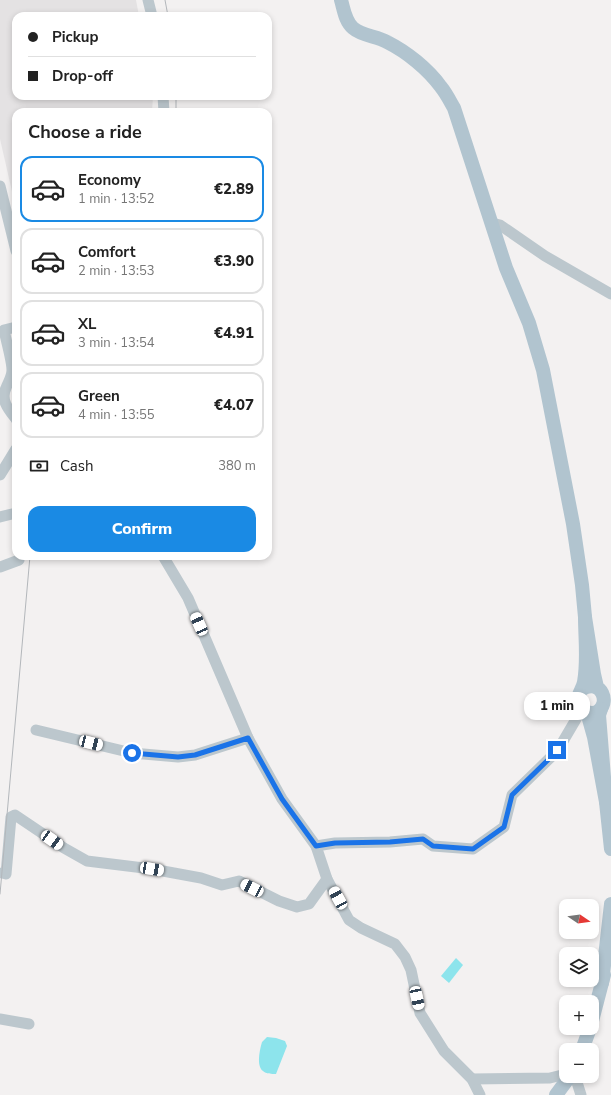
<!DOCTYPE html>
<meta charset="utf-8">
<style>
body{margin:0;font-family:"Nunito Sans",sans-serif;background:#f6f6f6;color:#222;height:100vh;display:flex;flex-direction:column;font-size:15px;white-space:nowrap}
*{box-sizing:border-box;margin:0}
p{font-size:13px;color:#767676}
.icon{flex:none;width:22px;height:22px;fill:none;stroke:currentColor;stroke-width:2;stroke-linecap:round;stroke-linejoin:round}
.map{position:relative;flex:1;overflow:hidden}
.panel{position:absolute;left:12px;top:108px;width:260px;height:452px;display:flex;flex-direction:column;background:#fff;border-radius:12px;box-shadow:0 2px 6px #0003}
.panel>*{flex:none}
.top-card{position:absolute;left:12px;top:12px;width:260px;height:88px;border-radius:12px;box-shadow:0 2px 6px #0003;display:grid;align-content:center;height:88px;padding:0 16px;background:#fff}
.needle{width:26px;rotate:103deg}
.buttons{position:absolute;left:559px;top:899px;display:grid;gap:8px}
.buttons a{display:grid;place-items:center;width:40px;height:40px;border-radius:8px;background:#fff;box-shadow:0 2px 6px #0003;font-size:20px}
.end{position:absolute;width:18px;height:18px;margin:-9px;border:5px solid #1a73e8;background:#fff;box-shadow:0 0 0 2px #fff}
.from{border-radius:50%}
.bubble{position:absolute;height:28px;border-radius:12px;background:#fff;box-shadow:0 2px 6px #0003;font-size:13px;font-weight:800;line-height:28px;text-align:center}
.car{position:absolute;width:12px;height:24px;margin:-12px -6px;border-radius:5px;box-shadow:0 0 3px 1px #0007;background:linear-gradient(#fff 24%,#345 0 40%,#fff 0 76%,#345 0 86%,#fff 0)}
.top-card b{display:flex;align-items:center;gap:14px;height:38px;font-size:15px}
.top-card b+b{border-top:1px solid #e0e0e0}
.top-card i{width:10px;height:10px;background:#222}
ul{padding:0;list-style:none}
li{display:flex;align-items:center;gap:12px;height:66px;margin:0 8px 6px;padding:0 8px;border:2px solid #e0e0e0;border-radius:12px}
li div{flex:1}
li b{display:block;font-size:15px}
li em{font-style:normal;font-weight:800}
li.selected{border-color:#1a8ae4}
li>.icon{width:36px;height:36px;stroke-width:1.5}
h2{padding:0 16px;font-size:18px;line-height:48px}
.pay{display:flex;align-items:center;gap:10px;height:44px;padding:0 16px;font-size:15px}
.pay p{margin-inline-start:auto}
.button{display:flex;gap:8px;margin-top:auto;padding:8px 16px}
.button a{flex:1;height:46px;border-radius:12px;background:#1a8ae4;color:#fff;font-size:16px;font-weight:800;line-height:46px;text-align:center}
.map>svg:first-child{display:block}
</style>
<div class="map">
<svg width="611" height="1095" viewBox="0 0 611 1095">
<rect width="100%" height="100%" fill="#f3f1f1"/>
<path fill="#e4e2e3" d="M0,0H136L139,16H16V96H153L152,112H16V209L0,139Z"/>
<g fill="#8de4ec">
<path d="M456,958L463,965L449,983L441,976Z"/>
<path d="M267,1037L276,1038L285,1041L287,1046L276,1074C272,1074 266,1074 263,1071C256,1066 260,1049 262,1042Z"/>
</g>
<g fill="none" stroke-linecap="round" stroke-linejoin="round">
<g stroke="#bcc7cd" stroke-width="11">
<path d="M148,0L152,16"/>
<path d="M163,96L164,112"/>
<path d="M0,186L16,251"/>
<path d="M492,223L500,225L545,256L611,294"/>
<path d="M16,327L4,330C6,340 12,361 12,370C12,377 8,382 6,388C0,400 9,410 16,419"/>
<path d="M0,475L16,449"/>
<path d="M0,517L16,513"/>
<path d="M163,556L188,598L248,738L282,799L316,846L327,879L349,920L361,928L395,944L405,957L411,970L420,1013L444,1051L472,1079L480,1095"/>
<path d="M0,567L19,560"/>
<path d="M36,730L132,753L178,757L195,755L248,738"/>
<path d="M316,846L335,843L390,842L423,839L433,846L473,849L504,827L512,795L552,756L562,743L582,709"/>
<path d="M2,873L6,874L11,817L15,815L64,848L87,861L152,869L201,878L222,885L239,881L279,901L297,907L309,904L327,879"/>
<path d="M0,1019L29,1024"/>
<path d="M575,1076L581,1095"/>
<path d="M472,1079L550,1078L566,1074"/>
</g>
<g stroke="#b1c4cf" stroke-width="14">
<path d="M341,0C344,10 345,21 353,28C362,36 377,36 387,42C407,52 428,69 441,87C446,93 450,101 454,108L506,268L529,323L543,370L573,524L582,585L585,617"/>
<path d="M582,689C602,678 611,704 597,712C589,715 580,710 578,702C577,694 583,689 584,682C588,661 585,638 585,617L594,674L597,687"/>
<path d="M587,712L594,737L606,802L599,715L601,709"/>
<path d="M606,802L611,849"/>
<path d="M602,983L611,904"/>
<path d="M592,1021L604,975"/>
<path d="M582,1050L590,1028"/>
<path d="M556,1095L570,1076"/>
</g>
<g stroke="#b3b7bb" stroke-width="1">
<path d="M165,0L168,16"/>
<path d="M176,96V112"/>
<path d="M0,894L30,556"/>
</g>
</g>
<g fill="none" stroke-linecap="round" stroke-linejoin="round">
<path stroke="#1a73e8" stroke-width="5" d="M132,753L178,757L195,755L248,738L282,799L316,846L335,843L390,842L423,839L433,846L473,849L504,827L512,795L552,756L557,750"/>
</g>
</svg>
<div class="buttons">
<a><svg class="needle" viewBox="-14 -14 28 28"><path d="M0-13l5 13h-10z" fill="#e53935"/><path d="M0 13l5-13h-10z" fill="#767676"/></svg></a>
<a><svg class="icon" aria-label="layers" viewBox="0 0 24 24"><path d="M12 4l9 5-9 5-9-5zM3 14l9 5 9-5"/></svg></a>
<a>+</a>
<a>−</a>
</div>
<i class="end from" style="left:132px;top:753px"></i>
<i class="end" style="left:557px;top:750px"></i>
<div class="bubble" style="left:524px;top:692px;width:66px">1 min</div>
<i class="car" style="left:199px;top:624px;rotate:336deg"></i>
<i class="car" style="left:91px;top:743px;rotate:104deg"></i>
<i class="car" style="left:52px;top:840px;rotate:125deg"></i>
<i class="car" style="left:152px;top:869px;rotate:100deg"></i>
<i class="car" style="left:252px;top:888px;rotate:297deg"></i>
<i class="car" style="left:338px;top:898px;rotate:331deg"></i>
<i class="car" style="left:417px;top:998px;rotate:168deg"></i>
<div class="top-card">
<b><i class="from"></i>Pickup</b>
<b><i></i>Drop-off</b>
</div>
<section class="panel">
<h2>Choose a ride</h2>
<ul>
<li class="selected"><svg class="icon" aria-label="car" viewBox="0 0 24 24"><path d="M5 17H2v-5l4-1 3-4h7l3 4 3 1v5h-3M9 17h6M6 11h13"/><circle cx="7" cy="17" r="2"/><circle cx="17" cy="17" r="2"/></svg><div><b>Economy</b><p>1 min · 13:52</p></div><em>€2.89</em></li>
<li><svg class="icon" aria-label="car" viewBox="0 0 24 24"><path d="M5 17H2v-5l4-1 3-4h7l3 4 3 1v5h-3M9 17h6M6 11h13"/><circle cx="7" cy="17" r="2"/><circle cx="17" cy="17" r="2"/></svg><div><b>Comfort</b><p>2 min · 13:53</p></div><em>€3.90</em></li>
<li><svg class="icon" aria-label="car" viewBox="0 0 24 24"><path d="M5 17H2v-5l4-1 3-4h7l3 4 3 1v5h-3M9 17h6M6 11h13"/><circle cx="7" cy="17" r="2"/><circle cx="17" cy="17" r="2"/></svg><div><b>XL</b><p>3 min · 13:54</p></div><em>€4.91</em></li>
<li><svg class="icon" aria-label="car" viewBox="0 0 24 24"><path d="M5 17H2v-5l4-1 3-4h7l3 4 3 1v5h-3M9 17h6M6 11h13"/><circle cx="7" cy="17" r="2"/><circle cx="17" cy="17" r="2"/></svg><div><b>Green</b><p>4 min · 13:55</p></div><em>€4.07</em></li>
</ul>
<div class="pay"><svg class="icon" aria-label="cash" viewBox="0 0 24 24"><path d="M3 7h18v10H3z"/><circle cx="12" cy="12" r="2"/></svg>Cash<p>380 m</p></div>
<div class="button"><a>Confirm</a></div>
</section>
</div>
